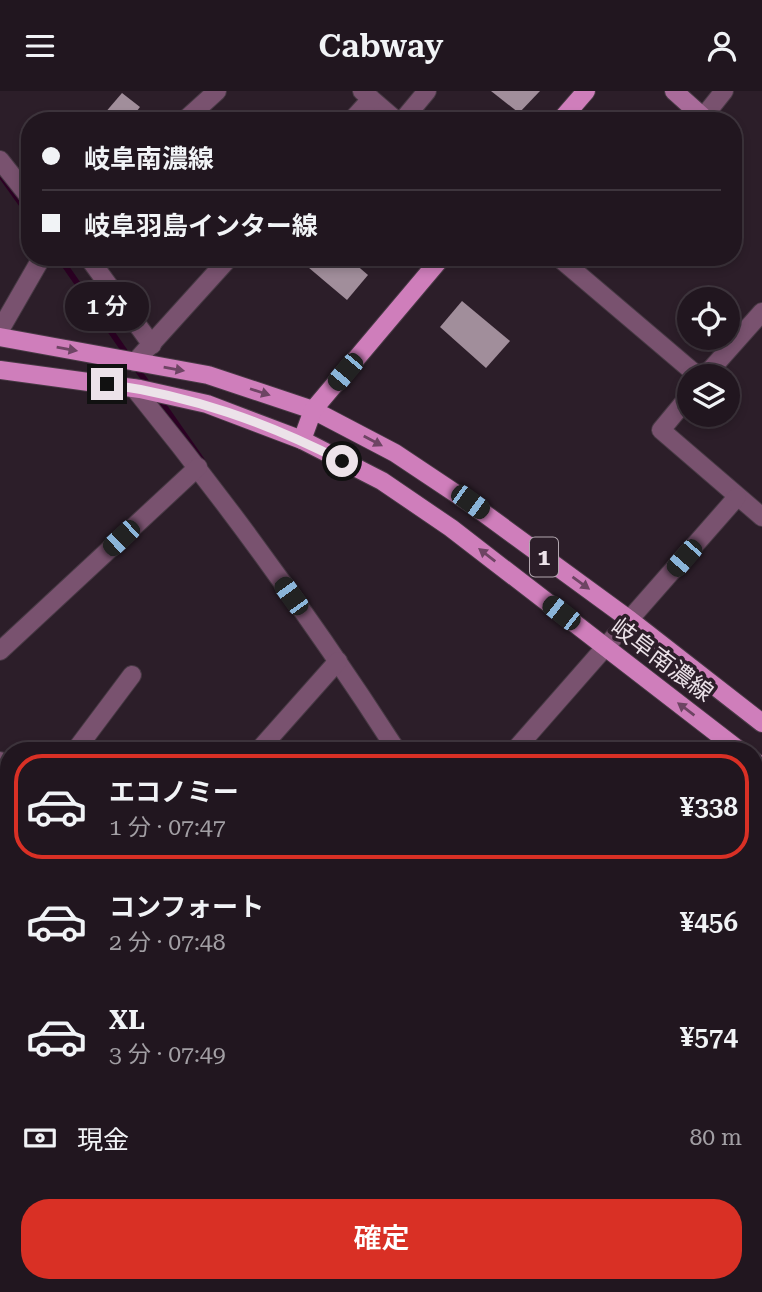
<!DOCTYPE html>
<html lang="ja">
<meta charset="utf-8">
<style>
body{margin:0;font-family:"Roboto Serif","Noto Sans JP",serif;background:#2d232c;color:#f1f3f6;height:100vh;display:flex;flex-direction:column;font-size:26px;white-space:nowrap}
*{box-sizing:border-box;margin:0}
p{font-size:23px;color:#a29fa4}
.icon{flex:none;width:38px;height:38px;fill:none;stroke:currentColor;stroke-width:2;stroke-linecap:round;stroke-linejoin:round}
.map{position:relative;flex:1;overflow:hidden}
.side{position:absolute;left:0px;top:651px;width:763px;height:551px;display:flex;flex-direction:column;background:#21161f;border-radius:28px 28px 0 0;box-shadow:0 4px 10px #0003,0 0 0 2px #3e353d}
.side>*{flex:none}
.banner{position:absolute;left:21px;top:21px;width:721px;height:154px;border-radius:28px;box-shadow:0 4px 10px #0003,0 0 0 2px #3e353d;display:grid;align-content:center;height:154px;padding:0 21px;background:#21161f}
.buttons{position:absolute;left:677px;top:196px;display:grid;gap:14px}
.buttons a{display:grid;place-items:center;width:63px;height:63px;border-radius:50%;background:#21161f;box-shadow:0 4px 10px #0003,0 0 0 2px #3e353d;font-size:35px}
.end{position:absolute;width:32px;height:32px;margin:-16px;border:9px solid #ece2e9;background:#111;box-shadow:0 0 0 4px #111}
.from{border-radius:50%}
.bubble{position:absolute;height:49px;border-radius:24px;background:#21161f;box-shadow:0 4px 10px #0003,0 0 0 2px #3e353d;font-size:23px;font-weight:600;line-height:49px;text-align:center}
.car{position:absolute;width:21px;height:42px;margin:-21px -10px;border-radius:9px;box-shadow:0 0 5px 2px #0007;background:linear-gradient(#222 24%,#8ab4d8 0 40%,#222 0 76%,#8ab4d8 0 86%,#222 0)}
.banner b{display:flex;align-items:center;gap:24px;height:66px;font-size:26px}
.banner b+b{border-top:2px solid #3e353d}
.banner i{width:18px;height:18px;background:#f1f3f6}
ul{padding:12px 0 0;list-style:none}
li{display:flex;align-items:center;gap:21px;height:105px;margin:0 14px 10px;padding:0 7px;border:4px solid transparent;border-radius:28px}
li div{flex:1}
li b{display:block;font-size:26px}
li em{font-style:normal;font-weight:600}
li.active{border-color:#d93025}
li>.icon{width:63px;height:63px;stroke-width:1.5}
.pay{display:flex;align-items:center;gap:18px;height:77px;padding:0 21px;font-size:26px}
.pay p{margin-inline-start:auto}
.action{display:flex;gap:14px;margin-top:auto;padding:14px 21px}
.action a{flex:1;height:80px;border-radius:28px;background:#d93025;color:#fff;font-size:28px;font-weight:600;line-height:80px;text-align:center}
header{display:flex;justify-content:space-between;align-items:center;height:91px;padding:0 21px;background:#21161f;font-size:32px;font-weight:600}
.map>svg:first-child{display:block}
</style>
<header><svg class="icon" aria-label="menu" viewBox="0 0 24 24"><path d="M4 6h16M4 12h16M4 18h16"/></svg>Cabway<svg class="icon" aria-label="person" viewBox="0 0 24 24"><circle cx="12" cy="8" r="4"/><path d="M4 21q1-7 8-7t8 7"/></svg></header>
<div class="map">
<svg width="762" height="1201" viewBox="0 0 762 1201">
<rect width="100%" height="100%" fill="#2c1e29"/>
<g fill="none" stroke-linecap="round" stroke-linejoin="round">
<g stroke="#2b0023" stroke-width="6">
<path d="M0,83L30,125"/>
<path d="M59,166L128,265"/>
<path d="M134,274L150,296"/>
<path d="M157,305L203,371"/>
</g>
</g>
<g fill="#a18e9b">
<path d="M491,0H540L519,22Z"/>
<path d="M122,2L140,16L129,30H98Z"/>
<path d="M296,166H347L368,184L347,209Z"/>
<path d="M462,210L510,250L486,277L440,236Z"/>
</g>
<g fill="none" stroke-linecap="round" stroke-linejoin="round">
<defs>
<path id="lane" d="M417,1201L419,1194"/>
<g id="street">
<path d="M362,0L397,30"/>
<path d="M184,30L217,0"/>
<path d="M351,30L371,8"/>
<path d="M402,30L427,0"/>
<path d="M700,30L724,0"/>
<path d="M0,69L30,107"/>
<path d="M88,166L152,254"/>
<path d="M558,166L698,285"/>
<path d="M0,239L42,166"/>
<path d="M135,271L230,166"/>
<path d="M705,285L762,221"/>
<path d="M134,297C228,413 316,534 397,660"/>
<path d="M690,304L661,339L762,426"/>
<path d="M0,560L198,376"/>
<path d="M75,660L132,584"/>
<path d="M258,660L338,570"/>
<path d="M514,660L737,406"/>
<path d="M0,670L9,679"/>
<path d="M0,1042L9,1035"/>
<path d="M182,1194L183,1201"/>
<path d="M611,1194L710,1198"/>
<path d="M40,1201L75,1194"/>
</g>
<path id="secondary" d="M674,0L703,26"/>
<g id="primary">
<path d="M560,30L586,0"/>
<path d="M0,246L208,284L313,319L395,362L470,412L630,529L762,632"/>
<path d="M0,279L140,298L207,313L302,349L382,390L451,437L740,660"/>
<path d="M302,349L313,319L442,166"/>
<path d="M754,670L762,676"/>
<path d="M754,1117L762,1102"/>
<path d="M708,1201L712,1194"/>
</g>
</defs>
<use href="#lane" stroke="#473944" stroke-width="13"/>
<use href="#street" stroke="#473944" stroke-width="20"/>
<use href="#secondary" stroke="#473944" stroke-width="20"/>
<use href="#primary" stroke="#473944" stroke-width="20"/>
<path stroke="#857982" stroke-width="3.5" stroke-dasharray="5 3.5" stroke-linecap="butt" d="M728,1199L754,1201"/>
<use href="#lane" stroke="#79526f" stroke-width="10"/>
<use href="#street" stroke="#79526f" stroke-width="18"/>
<use href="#secondary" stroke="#a96b9a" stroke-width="18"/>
<use href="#primary" stroke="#cf7ebb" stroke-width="18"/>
</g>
<defs><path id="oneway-solid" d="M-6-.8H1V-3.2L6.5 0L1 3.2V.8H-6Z" transform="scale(1.75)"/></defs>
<g fill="#6d4463">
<use href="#oneway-solid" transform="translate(67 258) rotate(10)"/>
<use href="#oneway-solid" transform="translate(174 278) rotate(10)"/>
<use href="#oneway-solid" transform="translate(260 301) rotate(18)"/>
<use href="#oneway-solid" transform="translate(373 350) rotate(28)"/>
<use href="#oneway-solid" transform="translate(487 464) rotate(-142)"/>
<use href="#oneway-solid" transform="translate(581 492) rotate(36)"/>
<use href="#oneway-solid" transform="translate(686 618) rotate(-143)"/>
</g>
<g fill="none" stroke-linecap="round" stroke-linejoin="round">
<path stroke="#ece2e9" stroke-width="9" d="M107,293C192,305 266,331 342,370"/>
</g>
<g text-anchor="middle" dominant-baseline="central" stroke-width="7" stroke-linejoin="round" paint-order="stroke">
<rect fill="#2c1e29" stroke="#b2a7af" stroke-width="2" x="530" y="446.5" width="28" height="39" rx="5"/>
<g font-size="23" font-weight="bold" fill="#ece2e9">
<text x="544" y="466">1</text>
</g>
<g font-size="24" fill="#ece2e9" stroke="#2c1e29">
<text transform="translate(662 569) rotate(37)">岐阜南濃線</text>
</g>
</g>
</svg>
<div class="buttons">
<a><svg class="icon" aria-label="locate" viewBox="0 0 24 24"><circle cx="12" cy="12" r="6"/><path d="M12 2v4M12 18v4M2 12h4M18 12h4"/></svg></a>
<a><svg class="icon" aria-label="layers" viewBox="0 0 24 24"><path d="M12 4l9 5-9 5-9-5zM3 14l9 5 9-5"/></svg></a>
</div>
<i class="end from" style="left:342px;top:370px"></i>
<i class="end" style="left:107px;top:293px"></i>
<div class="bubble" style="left:65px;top:191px;width:84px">1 分</div>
<i class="car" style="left:345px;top:281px;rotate:220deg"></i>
<i class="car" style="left:470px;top:411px;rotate:126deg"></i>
<i class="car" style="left:121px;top:447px;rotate:227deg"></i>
<i class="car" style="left:684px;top:467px;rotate:221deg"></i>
<i class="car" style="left:291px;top:505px;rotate:324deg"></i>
<i class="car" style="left:561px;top:522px;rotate:308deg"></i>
<div class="banner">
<b><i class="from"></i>岐阜南濃線</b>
<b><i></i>岐阜羽島インター線</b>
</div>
<section class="side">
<ul>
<li class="active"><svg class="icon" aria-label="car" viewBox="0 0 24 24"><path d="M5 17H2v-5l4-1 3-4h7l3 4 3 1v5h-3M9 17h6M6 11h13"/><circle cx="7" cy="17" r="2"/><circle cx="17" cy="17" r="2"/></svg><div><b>エコノミー</b><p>1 分 · 07:47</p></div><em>¥338</em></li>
<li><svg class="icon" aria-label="car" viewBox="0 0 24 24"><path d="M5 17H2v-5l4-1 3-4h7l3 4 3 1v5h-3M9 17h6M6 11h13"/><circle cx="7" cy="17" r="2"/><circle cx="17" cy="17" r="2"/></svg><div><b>コンフォート</b><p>2 分 · 07:48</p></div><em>¥456</em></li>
<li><svg class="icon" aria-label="car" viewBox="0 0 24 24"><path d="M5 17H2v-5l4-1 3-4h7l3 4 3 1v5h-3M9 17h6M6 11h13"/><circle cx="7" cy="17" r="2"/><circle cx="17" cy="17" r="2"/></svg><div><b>XL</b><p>3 分 · 07:49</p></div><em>¥574</em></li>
</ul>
<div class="pay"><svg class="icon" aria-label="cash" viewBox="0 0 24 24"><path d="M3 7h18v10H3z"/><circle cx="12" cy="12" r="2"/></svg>現金<p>80 m</p></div>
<div class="action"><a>確定</a></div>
</section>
</div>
